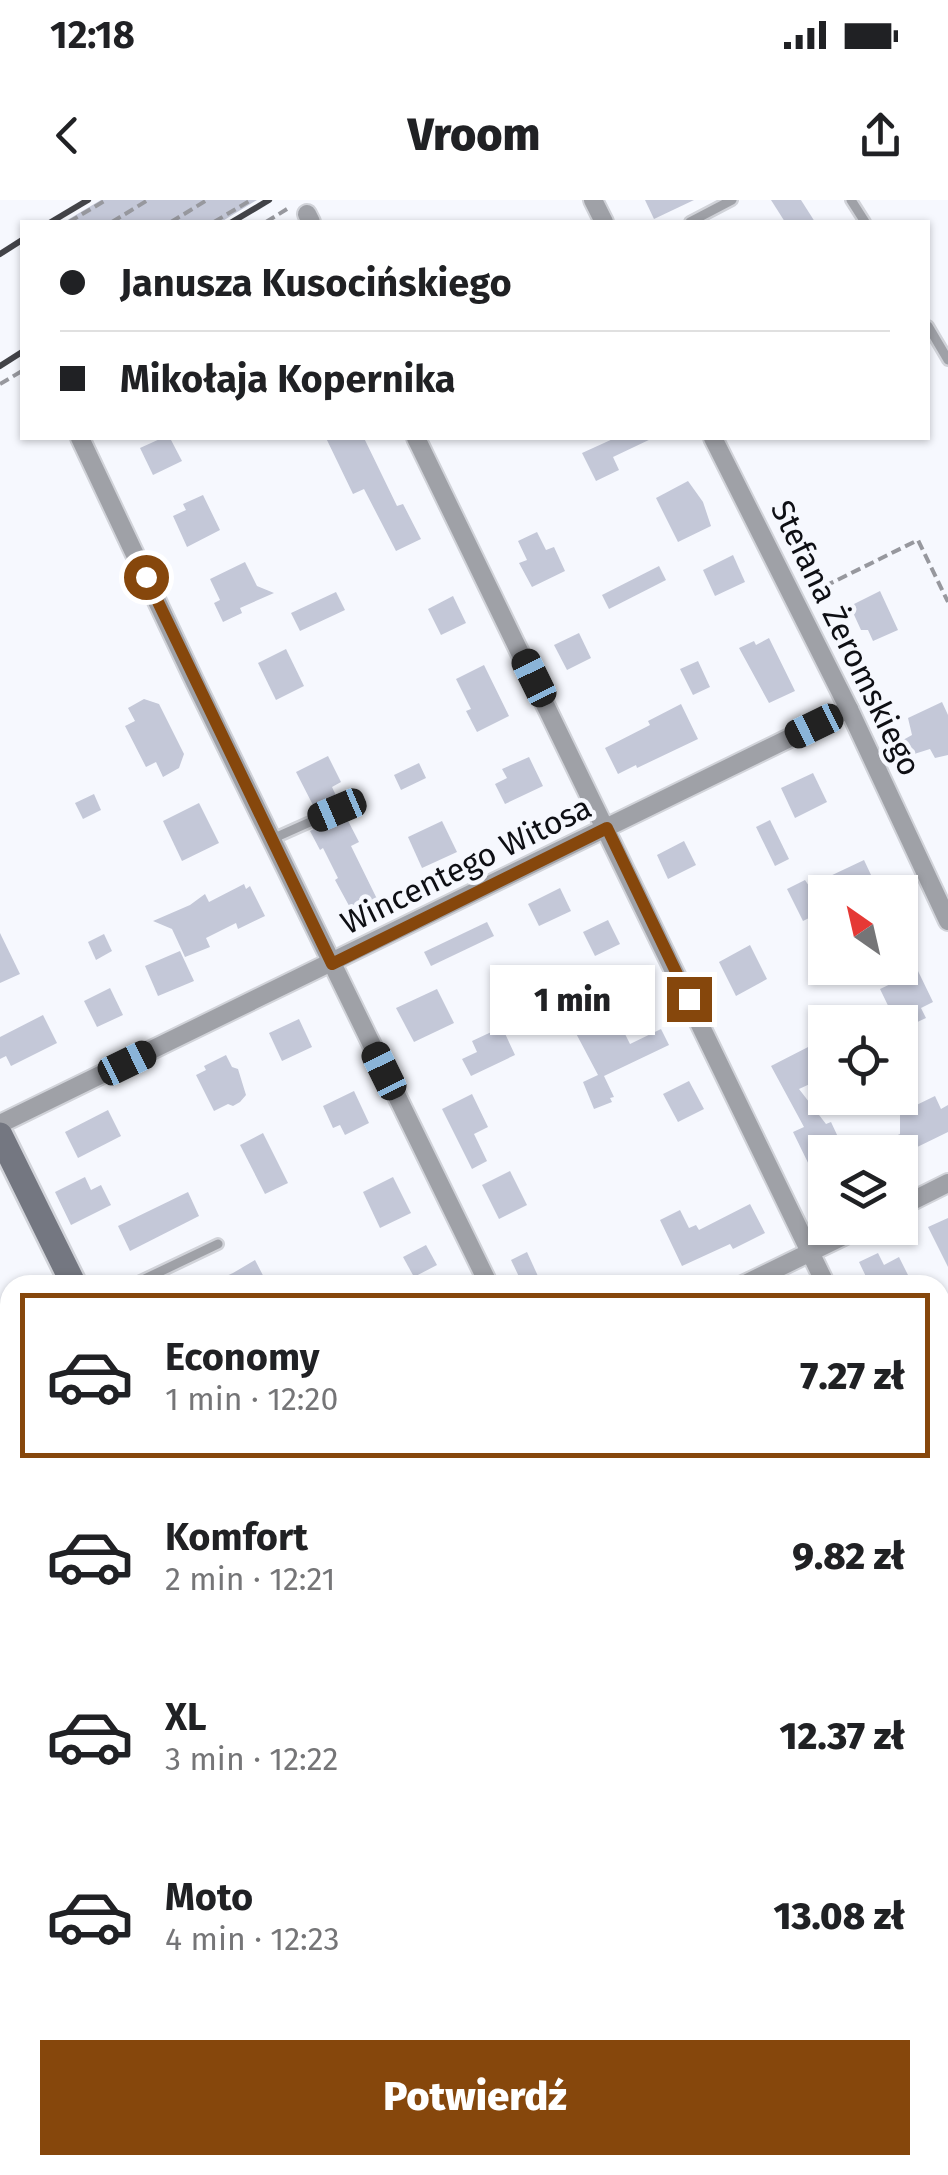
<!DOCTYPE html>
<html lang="pl">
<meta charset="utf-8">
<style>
body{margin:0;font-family:"Fira Sans",sans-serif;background:#f6f6f6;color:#202124;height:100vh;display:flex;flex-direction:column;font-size:38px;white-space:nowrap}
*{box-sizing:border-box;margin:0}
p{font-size:32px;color:#757577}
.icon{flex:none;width:55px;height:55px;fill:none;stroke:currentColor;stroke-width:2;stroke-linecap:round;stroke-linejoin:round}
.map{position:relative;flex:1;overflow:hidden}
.drawer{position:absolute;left:0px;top:1075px;width:950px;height:900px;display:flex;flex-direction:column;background:#fff;border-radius:30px 30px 0 0;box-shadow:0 2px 8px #0004}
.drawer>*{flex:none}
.banner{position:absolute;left:20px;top:20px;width:910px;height:220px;border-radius:0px;box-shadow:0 2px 8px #0004;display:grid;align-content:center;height:220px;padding:0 40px;background:#fff}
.needle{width:65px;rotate:326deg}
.tools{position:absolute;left:808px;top:675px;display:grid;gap:20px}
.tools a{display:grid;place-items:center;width:110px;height:110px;border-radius:0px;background:#fff;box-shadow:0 2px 8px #0004;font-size:50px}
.end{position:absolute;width:45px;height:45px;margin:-22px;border:12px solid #86470c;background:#fff;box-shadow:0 0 0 5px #fff}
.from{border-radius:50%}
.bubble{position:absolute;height:70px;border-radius:0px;background:#fff;box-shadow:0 2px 8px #0004;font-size:32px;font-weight:800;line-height:70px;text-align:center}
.car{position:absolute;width:30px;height:60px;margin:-30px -15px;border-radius:12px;box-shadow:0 0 8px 2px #0007;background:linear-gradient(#222 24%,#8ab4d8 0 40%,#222 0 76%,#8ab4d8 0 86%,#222 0)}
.banner b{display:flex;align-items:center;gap:35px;height:95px;font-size:38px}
.banner b+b{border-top:2px solid #e0e0e0}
.banner i{width:25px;height:25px;background:#202124}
ul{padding:18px 0 0;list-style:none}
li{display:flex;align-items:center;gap:30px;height:165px;margin:0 20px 15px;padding:0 20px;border:5px solid transparent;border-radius:0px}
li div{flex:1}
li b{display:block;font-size:38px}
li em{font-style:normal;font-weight:800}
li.on{border-color:#86470c}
li>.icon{width:90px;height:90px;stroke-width:1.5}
.primary-button{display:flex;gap:20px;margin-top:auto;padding:20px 40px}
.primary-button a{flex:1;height:115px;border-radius:0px;background:#86470c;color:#fff;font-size:40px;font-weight:800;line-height:115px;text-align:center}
.status{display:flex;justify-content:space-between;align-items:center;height:70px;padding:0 50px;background:#fff;direction:ltr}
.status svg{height:28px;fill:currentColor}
header{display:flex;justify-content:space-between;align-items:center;height:130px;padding:0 40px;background:#fff;font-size:45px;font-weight:800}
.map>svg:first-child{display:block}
</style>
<div class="status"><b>12:18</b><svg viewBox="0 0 49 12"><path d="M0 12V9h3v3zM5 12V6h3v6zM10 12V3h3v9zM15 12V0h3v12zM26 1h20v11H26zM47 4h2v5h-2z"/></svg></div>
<header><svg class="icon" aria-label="back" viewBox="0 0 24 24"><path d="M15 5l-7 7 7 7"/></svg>Vroom<svg class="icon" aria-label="share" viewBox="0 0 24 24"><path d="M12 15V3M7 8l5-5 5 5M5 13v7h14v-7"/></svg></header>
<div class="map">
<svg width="948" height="1975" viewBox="0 0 948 1975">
<rect width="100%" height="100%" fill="#f6f8fe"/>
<g fill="#c4c8d8">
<path d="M101,0H257L221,22H64Z"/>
<path d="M645,0H694L654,19Z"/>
<path d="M771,0H801L815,22H785Z"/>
<path d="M162,238H170L182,261L153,275L140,248Z"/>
<path d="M326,238H364L397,306L403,304L421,339L396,351L364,289L353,294Z"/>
<path d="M615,238H653L613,257L619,270L596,281L582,253Z"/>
<path d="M688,281L703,302L711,326L678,342L656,298Z"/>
<path d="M203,295L220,330L187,347L173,316L186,310L183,304Z"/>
<path d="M537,332L546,350L554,347L565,371L532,387L519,363L527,360L518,341Z"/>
<path d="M733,355L745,382L715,396L703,370Z"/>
<path d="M245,362L257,386L274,393L240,408L242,413L223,422L214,403L220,400L210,379Z"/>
<path d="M659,366L666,380L609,409L602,395Z"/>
<path d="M880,391L898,430L873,441L868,430H861L850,406Z"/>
<path d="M336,392L345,410L300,431L291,413Z"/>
<path d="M453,396L466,423L441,435L428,409Z"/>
<path d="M579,433L591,458L567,470L554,445Z"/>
<path d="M769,438L795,491L769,503L739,448L754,441L756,445Z"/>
<path d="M286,449L304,486L276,500L258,463Z"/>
<path d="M698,461L710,487L693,495L680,469Z"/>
<path d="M484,465L509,516L477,532L466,511L471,509L456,479Z"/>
<path d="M144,499L159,504L184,554L179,568L163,577L156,562L146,567L125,526L135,521L128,508Z"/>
<path d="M942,502L948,515V555L935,558L930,549L911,555L903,540L912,535L908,518Z"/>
<path d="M681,504L698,539L637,568L636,565L618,574L605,548L650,525L648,521Z"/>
<path d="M328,556L341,582L332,587L339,602L316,611L296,572Z"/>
<path d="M529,557L543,586L505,604L495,584L507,578L502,569Z"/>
<path d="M419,563L426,578L401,590L394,575Z"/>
<path d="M813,573L827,602L795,618L781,588Z"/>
<path d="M94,594L101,610L83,619L75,603Z"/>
<path d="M199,603L219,643L182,661L163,621Z"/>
<path d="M344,613L359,642L351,646L378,701L353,713L335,680L338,678L323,648L320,650L310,631Z"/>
<path d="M770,620L789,659L775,666L756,627Z"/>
<path d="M442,621L457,652L422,668L408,637Z"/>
<path d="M684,641L696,665L668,679L657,655Z"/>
<path d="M864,660L879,692H812L821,712L803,721L787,689L805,680L809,686Z"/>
<path d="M244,684L246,689L250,686L265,716L238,729L236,723L206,738L210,747L185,757L172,729L153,721L190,705L205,694L209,702Z"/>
<path d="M560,688L571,711L539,726L528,704Z"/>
<path d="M608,720L620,744L595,756L583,732Z"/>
<path d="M487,722L494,736L431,766L424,752Z"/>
<path d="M0,733L20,774L0,783Z"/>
<path d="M104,734L112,751L96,760L88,742Z"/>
<path d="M750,745L767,779L736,796L719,762Z"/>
<path d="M180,751L194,781L158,796L145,766Z"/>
<path d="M918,771L933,802L921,808L926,818L911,825L906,815L895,820L880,789Z"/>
<path d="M110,788L123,815L97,827L84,801Z"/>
<path d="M437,789L454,823L414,842L396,808Z"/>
<path d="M590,792L603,820L615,814L630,844L661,829L669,845L604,876L614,897L610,898L612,902L594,909L583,882L598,875L561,805Z"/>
<path d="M536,800L545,819L517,832L508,814Z"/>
<path d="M43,815L57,843L11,866L6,856L0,859V837Z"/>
<path d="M299,819L312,847L282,861L269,833Z"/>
<path d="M502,827L515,855L471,876L462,859L477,852L472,841Z"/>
<path d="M812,845L825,877L799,889L826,924L831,922L845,952H825V968L813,973L793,932L804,927L771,866Z"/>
<path d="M226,855L232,867L238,869L246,895L240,902L233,906L228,904L214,911L196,875L206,870L204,866Z"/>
<path d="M689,881L704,909L678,922L663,894Z"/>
<path d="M354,891L369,923L345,935L340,925L333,928L323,906Z"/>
<path d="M472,894L488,927L474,934L487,961L472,969L442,909Z"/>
<path d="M935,896L941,909L948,905V932L907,952H860L900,934V913Z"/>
<path d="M108,910L121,936L78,958L65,932Z"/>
<path d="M263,933L288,983L265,994L240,945Z"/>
<path d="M510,971L527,1005L499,1019L482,985Z"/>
<path d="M85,977L91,990L101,985L111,1005L71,1025L55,992Z"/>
<path d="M393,977L411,1013L380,1028L363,992Z"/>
<path d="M188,992L199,1016L130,1051L118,1026Z"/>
<path d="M750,1004L765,1033L733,1049L730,1044L682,1066L660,1020L680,1010L689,1028L696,1025L699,1030Z"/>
<path d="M948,1018V1067L928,1027Z"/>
<path d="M426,1045L437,1065L414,1077L403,1057Z"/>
<path d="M527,1052L542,1085H523L511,1060Z"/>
<path d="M878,1053L884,1065L899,1057L913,1085H870L859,1062Z"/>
<path d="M255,1060L268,1085H206L233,1073Z"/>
</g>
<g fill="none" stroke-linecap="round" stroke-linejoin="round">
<defs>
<g id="lane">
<path d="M851,0L865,22"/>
<path d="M690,22L732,0"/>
<path d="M928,126L948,160"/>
<path d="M272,639L337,610"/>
<path d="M132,1085L218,1044"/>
</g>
<g id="street">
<path d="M593,0L604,22"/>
<path d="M307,14L311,22"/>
<path d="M80,238L195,482L489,1085"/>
<path d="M416,238L826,1085"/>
<path d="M713,238L849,509L948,721"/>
<path d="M0,924L849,509"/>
<path d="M900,1007L948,983"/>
<path d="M743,1085L860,1028"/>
<path d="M940,1319L948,1336"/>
<path d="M0,1458L10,1453"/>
<path d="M940,1543L948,1539"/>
<path d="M0,1774L10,1794"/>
<path d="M915,1965L920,1975"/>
<path d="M73,1975L93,1965"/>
</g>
<g id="secondary">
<path d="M0,935L74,1085"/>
<path d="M509,1965L514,1975"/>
</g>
</defs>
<use href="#lane" stroke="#d1d3d9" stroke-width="14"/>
<use href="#street" stroke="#d1d3d9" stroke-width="22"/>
<use href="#secondary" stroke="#d1d3d9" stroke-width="30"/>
<g stroke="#97989e" stroke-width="4" stroke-dasharray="10 5" stroke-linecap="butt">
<path d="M69,22L106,0"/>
<path d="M112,22L148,0"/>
<path d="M171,22L207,0"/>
<path d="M214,22L251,0"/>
<path d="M266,22L287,9"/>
<path d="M0,184L22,171"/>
<path d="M811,393L918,340L948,402"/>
<path d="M710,1085L724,1078"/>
<path d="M940,1285L948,1301"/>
</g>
<use href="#lane" stroke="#9fa1a7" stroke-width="9"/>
<use href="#street" stroke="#9fa1a7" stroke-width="18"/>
<use href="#secondary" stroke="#747781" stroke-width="25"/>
<g stroke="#424348" stroke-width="6">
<path d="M51,22L88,0"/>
<path d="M232,22L269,0"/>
<path d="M0,54L22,40"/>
<path d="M0,166L22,152"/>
</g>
</g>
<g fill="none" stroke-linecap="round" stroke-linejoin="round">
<path stroke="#86470c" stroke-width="12" d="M146,377L332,764L607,628L689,799"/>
</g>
<g text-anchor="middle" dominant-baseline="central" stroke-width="9" stroke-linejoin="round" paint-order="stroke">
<g font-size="32" fill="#0e0f14" stroke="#f6f8fe">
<text transform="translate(846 438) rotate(64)">Stefana Żeromskiego</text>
<text transform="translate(466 665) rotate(-26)">Wincentego Witosa</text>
</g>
</g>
</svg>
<div class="tools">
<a><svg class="needle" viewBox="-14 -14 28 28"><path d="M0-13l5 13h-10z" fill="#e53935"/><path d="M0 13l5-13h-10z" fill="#757577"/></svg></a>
<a><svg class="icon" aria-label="locate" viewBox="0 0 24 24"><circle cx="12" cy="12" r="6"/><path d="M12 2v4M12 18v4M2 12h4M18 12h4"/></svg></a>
<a><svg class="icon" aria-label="layers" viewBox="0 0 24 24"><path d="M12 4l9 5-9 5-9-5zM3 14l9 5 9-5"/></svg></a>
</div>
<i class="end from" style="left:146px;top:377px"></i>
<i class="end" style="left:689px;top:799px"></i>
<div class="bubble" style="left:490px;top:765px;width:165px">1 min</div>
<i class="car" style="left:534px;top:478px;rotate:334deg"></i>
<i class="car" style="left:814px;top:526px;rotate:244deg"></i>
<i class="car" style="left:337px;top:610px;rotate:247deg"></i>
<i class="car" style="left:127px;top:863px;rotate:64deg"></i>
<i class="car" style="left:384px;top:871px;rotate:334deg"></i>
<div class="banner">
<b><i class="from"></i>Janusza Kusocińskiego</b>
<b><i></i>Mikołaja Kopernika</b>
</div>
<section class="drawer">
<ul>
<li class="on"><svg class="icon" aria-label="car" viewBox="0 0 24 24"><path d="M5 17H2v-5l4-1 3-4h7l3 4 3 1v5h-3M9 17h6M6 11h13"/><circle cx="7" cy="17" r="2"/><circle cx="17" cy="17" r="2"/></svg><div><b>Economy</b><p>1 min · 12:20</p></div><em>7.27 zł</em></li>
<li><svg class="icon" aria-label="car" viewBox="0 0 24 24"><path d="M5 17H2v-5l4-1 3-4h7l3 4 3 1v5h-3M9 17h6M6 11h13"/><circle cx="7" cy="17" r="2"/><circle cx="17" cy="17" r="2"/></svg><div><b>Komfort</b><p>2 min · 12:21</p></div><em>9.82 zł</em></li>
<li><svg class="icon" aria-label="car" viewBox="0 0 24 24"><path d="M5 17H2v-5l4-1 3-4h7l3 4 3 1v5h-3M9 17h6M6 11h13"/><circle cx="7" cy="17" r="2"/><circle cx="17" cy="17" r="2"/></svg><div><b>XL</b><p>3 min · 12:22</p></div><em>12.37 zł</em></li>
<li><svg class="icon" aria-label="car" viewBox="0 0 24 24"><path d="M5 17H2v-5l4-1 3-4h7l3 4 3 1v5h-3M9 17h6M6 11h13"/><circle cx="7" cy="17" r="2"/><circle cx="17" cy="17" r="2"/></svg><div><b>Moto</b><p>4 min · 12:23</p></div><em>13.08 zł</em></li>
</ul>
<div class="primary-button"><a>Potwierdź</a></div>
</section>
</div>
